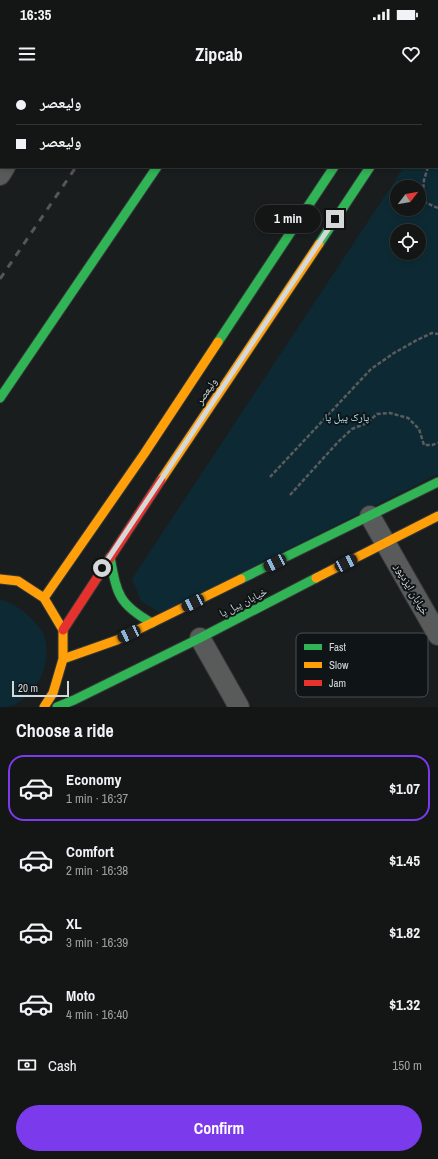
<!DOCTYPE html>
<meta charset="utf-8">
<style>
body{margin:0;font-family:"Archivo Narrow","Noto Naskh Arabic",sans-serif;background:#1d1f1f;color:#f1f3f6;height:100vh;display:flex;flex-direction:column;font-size:15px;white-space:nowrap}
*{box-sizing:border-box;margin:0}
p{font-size:13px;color:#9d9fa1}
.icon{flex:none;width:22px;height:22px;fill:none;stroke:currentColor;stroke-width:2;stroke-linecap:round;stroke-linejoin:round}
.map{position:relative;height:627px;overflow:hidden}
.panel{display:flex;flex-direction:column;background:#141616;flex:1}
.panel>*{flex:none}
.banner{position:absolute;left:0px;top:0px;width:438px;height:88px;box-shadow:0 2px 6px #0003,0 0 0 1px #333535;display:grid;align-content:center;height:88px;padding:0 16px;background:#141616}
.needle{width:26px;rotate:59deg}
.tools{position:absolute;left:390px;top:100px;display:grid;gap:8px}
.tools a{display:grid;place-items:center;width:36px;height:36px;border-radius:50%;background:#141616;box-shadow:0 2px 6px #0003,0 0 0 1px #333535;font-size:20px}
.scale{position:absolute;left:12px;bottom:10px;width:57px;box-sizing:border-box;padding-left:4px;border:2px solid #d4d8d9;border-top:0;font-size:11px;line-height:14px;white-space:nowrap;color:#d4d8d9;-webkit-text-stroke:3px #0f1517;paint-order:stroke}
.end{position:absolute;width:18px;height:18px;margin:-9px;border:5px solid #d4d8d9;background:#111;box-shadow:0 0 0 2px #111}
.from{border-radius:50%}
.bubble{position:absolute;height:28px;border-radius:14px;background:#141616;box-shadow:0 2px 6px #0003,0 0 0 1px #333535;font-size:13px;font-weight:700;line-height:28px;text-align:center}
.car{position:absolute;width:12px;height:24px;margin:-12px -6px;border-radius:5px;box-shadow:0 0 3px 1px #0007;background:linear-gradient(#222 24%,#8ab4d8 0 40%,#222 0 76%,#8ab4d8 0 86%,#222 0)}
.banner b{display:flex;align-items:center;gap:14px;height:38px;font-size:15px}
.banner b+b{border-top:1px solid #333535}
.banner i{width:10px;height:10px;background:#f1f3f6}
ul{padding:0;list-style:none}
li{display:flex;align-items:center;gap:12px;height:66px;margin:0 8px 6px;padding:0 8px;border:2px solid transparent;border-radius:16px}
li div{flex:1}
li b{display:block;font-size:15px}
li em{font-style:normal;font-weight:700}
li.current{border-color:#7c3aed}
li>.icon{width:36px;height:36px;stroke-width:1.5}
h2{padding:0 16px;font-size:18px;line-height:48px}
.pay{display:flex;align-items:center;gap:10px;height:44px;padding:0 16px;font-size:15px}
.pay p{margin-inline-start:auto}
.cta{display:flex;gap:8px;margin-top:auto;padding:8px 16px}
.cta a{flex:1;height:46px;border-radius:24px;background:#7c3aed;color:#fff;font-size:16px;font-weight:700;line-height:46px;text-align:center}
.status{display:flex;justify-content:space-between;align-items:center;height:28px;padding:0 20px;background:#141616;direction:ltr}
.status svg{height:11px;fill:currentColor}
header{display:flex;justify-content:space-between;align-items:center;height:52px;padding:0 16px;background:#141616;font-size:18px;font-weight:700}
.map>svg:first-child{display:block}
</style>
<div class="status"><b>16:35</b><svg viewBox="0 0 49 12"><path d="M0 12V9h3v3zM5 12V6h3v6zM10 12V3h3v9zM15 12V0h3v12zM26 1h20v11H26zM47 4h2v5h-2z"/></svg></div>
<header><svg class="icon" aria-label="menu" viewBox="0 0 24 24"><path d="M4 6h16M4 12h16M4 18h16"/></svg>Zipcab<svg class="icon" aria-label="heart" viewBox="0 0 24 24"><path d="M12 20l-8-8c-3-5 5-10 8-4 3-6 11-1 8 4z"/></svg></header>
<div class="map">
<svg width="438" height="627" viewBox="0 0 438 627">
<rect width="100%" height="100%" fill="#1a1d1e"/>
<path fill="#0d2a34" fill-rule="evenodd" d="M438 36V394L161 533 141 521 132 499 404 87H437V37ZM397 107H419V129H397ZM397 151H419V173H397Z
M0 520C8 521 18 527 24 532 32 539 40 546 44 556 53 582 37 615 12 626 9 627 4 627 0 627Z"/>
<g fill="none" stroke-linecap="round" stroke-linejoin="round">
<defs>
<path id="street" d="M65 1 66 0
M0 95 5 87
M370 436 438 555
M200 558 239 627"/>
<path id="fast" d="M319 164 370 87
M218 262 334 87
M0 318 157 87
M110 477C117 514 118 524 152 543
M241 499 438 402
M57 627 74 620 200 558 316 498"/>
<path id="slow" d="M391 1 392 0
M429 1 430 0
M161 400 319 164
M316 498 438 436
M0 499 18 501 44 518 63 550V579L53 613 44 627
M44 518 144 374 218 262
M63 579 117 560 241 499"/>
<path id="jam" d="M215 1 216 0
M63 550 161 400"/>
</defs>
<use href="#street" stroke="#353737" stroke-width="22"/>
<use href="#fast" stroke="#353737" stroke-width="11"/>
<use href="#slow" stroke="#353737" stroke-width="11"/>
<use href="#jam" stroke="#353737" stroke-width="11"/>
<path stroke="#5b5c5d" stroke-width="2.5" stroke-dasharray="4 2" stroke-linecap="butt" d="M437 65 438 64
M428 87 424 100 422 121 438 128
M270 397 371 289 394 273 417 260 432 253 438 254
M290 415 338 362 352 349 367 343 377 334 390 333 408 338 419 349 424 365H432L438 363"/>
<use href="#street" stroke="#595a5a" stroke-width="20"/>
<use href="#fast" stroke="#30b455" stroke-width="9"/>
<use href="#slow" stroke="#ff9f0a" stroke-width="9"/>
<use href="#jam" stroke="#e5322d" stroke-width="9"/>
<path stroke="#555757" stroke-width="3" stroke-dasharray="7 7" stroke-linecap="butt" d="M134 1 135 0
M0 199 76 87"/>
</g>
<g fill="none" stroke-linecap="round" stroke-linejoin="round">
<path stroke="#d4d8d9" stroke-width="5" d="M102 488 335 139"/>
</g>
<g text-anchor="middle" stroke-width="4" stroke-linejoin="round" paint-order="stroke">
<g font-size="11" fill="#d4d8d9" stroke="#0f1517">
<text transform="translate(206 311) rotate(-56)" y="4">ولیعصر</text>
<text transform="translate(412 509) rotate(60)" y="4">خیابان ایزدپور</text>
<text transform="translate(243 522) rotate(-27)" y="4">خیابان پیل پا</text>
</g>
<g font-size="11" fill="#abe5fb" stroke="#0f1517">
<text x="347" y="341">پارک پیل پا</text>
</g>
</g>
<rect x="296" y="553" width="132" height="64" rx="6" fill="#0f1517" stroke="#4a5051" stroke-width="1"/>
<rect x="304" y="564" width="18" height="6" fill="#30b455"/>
<rect x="304" y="582" width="18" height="6" fill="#ff9f0a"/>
<rect x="304" y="600" width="18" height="6" fill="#e5322d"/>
<g font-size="11" fill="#d4d8d9">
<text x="329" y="571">Fast</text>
<text x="329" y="589">Slow</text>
<text x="329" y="607">Jam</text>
</g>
</svg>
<div class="tools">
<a><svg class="needle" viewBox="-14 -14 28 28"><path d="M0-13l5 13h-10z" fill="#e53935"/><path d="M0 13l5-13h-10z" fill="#9d9fa1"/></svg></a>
<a><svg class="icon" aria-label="locate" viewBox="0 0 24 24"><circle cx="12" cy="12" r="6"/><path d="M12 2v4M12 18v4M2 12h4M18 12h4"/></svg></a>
</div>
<div class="scale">20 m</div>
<i class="end from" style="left:102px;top:488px"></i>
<i class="end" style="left:335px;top:139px"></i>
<div class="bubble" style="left:255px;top:125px;width:66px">1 min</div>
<i class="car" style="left:275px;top:483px;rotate:244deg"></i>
<i class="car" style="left:346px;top:483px;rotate:63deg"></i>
<i class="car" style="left:193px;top:523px;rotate:244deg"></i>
<i class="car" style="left:129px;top:554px;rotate:245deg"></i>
<div class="banner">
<b><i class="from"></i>ولیعصر</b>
<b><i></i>ولیعصر</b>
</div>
</div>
<section class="panel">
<h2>Choose a ride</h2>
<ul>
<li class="current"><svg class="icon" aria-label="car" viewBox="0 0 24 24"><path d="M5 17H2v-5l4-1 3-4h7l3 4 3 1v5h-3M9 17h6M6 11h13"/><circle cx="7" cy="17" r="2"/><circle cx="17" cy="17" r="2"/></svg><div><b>Economy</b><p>1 min · 16:37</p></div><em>$1.07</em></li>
<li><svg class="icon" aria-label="car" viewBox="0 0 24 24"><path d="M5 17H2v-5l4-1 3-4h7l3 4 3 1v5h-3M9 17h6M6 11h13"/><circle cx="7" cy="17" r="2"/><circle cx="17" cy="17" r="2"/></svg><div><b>Comfort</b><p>2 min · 16:38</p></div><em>$1.45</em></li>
<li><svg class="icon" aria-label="car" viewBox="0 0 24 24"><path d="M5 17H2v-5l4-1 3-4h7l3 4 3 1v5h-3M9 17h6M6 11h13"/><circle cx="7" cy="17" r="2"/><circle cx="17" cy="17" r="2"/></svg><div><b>XL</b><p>3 min · 16:39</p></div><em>$1.82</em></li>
<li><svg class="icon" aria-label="car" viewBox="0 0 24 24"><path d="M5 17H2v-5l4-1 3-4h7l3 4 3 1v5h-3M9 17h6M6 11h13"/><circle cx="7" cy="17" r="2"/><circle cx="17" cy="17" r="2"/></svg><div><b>Moto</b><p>4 min · 16:40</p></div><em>$1.32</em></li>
</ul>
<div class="pay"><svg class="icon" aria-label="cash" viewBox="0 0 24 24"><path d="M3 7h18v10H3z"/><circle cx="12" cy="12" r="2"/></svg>Cash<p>150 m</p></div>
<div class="cta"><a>Confirm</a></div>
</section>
